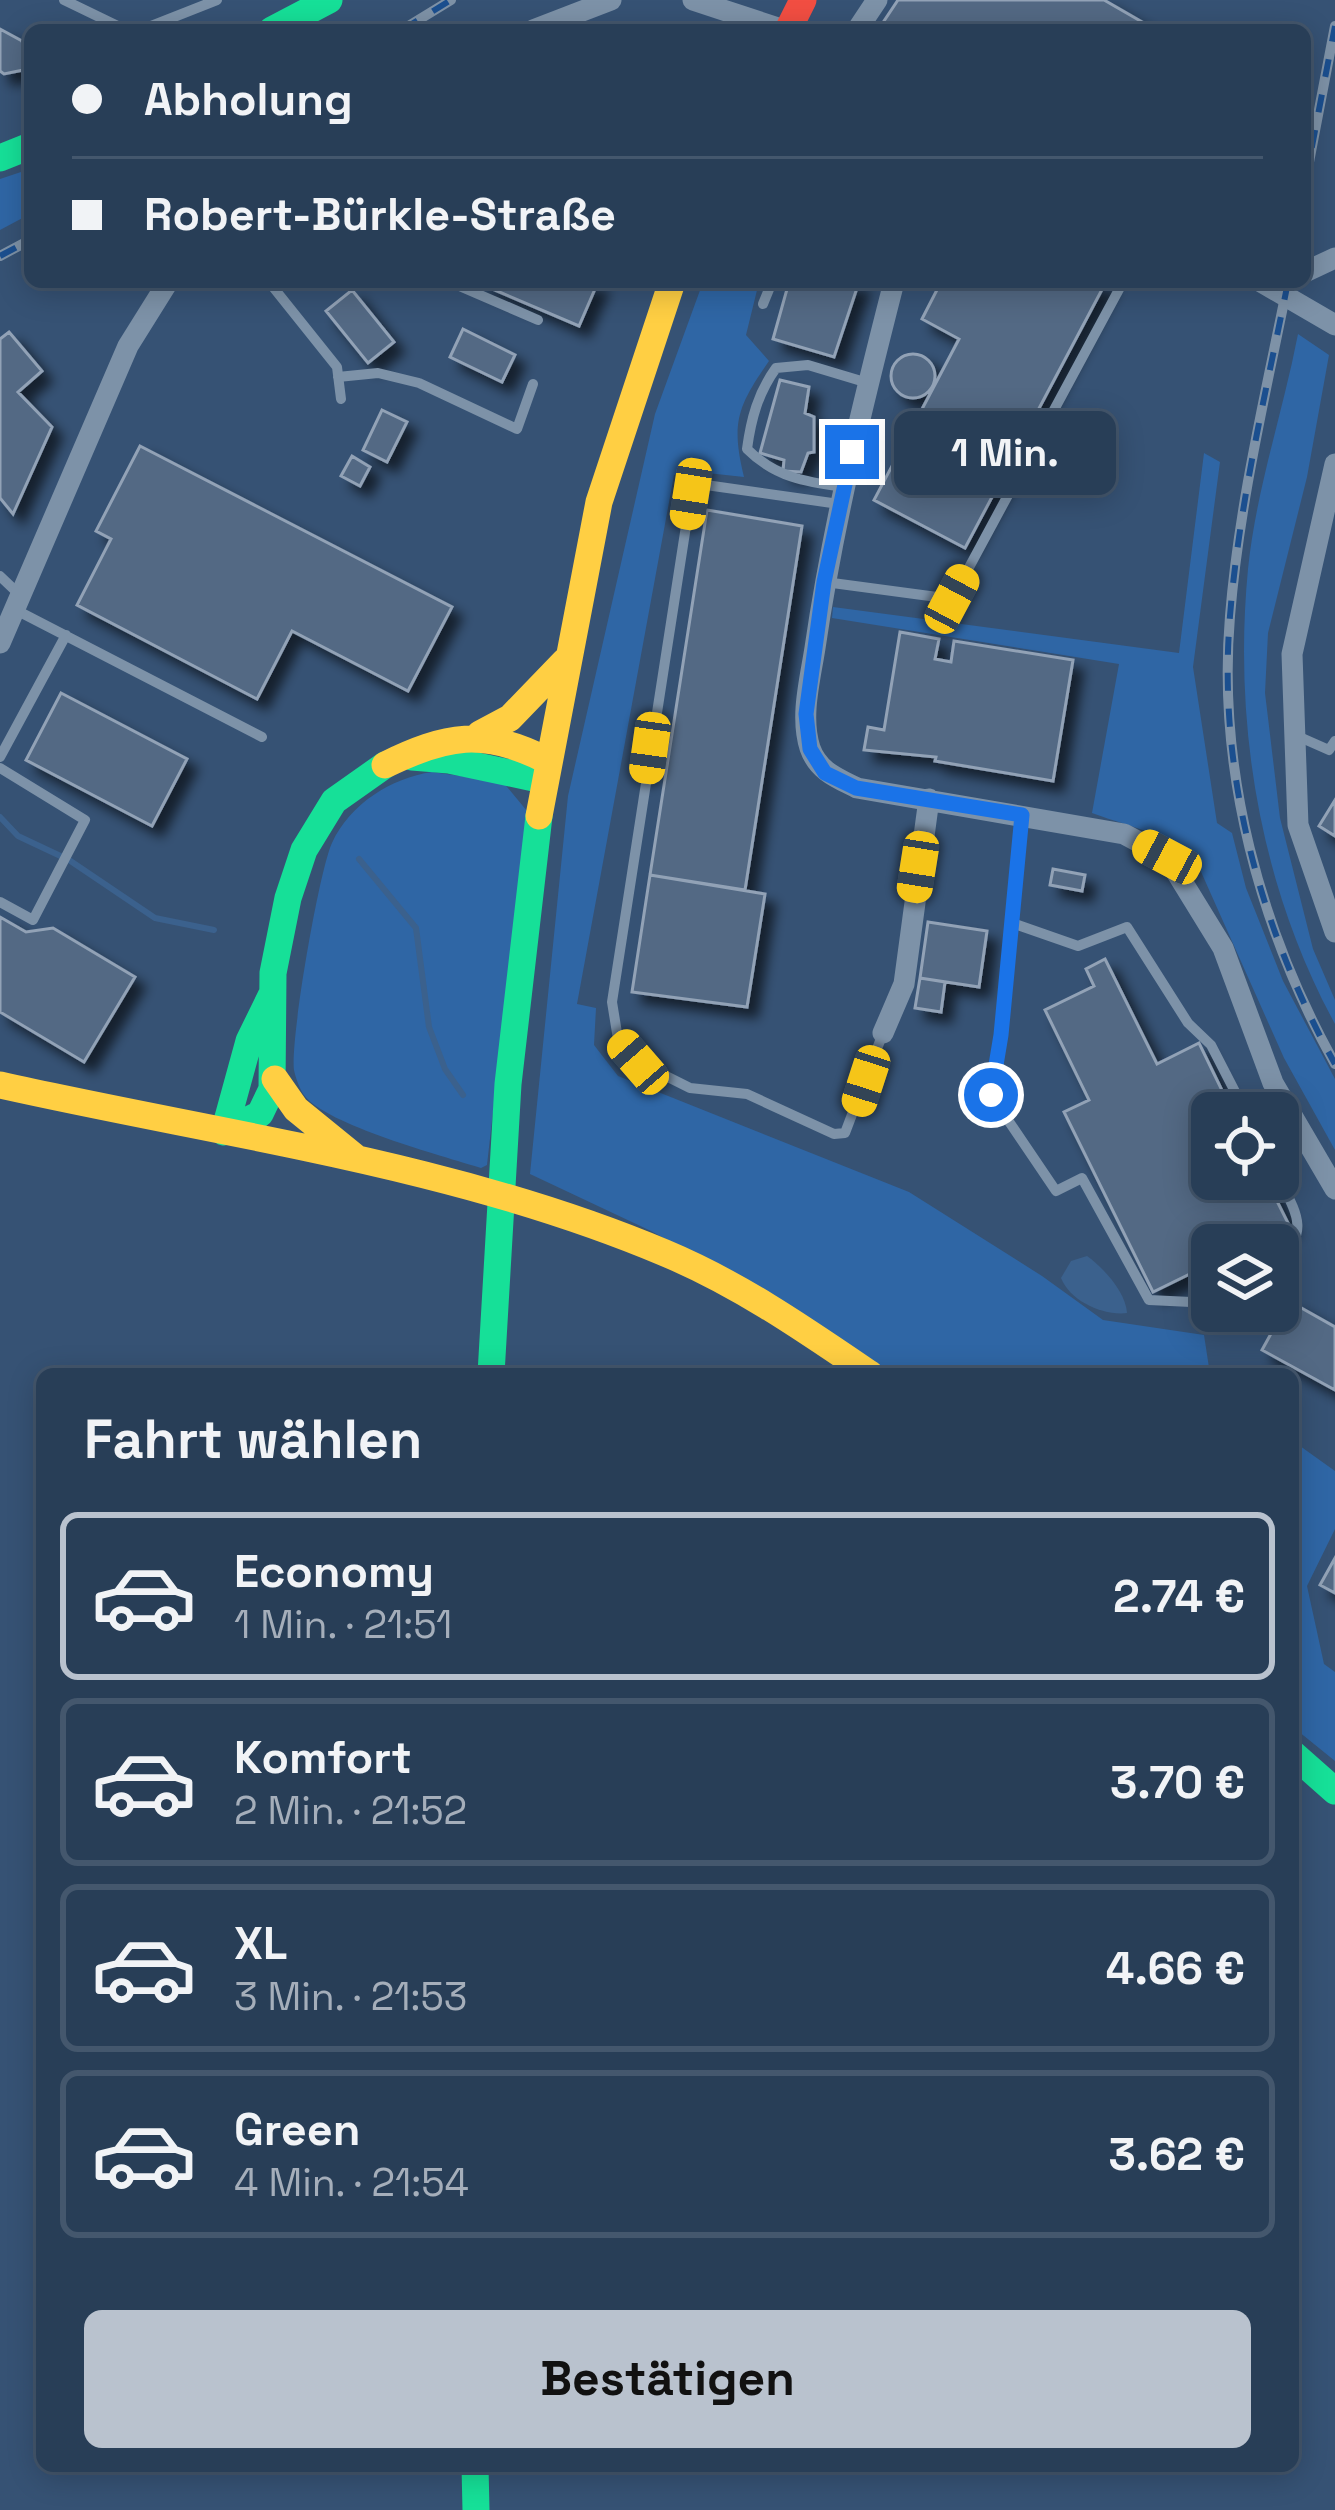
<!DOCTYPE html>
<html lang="de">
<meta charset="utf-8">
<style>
body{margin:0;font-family:"Space Grotesk",sans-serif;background:#30455d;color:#f1f3f6;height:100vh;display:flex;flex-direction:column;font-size:45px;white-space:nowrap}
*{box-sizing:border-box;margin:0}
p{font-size:39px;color:#a5aeba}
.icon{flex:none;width:66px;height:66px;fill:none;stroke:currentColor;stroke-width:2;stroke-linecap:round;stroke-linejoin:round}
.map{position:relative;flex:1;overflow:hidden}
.drawer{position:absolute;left:36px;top:1368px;width:1263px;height:1104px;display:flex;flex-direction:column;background:#283e57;border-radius:18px;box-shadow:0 6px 30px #0003,0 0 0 3px #44576d}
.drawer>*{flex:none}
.guide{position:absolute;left:24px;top:24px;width:1287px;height:264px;border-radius:18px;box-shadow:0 6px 30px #0003,0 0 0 3px #44576d;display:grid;align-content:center;height:264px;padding:0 48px;background:#283e57}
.buttons{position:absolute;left:1191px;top:1092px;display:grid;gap:24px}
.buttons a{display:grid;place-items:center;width:108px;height:108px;border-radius:18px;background:#283e57;box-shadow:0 6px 30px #0003,0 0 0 3px #44576d;font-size:60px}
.end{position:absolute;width:54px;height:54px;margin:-27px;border:15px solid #1a73e8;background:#fff;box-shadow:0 0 0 6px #fff}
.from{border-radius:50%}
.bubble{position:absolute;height:84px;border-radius:18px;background:#283e57;box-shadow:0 6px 30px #0003,0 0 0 3px #44576d;font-size:39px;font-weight:800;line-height:84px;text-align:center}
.car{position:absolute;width:36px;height:72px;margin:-36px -18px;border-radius:15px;box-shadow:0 0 9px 3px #0007;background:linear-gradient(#f5c518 24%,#345 0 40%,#f5c518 0 76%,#345 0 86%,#f5c518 0)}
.guide b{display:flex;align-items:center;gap:42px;height:114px;font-size:45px}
.guide b+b{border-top:3px solid #44576d}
.guide i{width:30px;height:30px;background:#f1f3f6}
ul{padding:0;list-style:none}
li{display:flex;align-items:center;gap:36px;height:168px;margin:0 24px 18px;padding:0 24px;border:6px solid #44576d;border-radius:18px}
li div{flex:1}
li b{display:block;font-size:45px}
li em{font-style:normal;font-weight:800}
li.current{border-color:#b9c2ce}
li>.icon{width:108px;height:108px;stroke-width:1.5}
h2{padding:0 48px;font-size:54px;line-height:144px}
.button{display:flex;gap:24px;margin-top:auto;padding:24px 48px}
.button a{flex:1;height:138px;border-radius:18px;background:#b9c2ce;color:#111;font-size:48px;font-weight:800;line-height:138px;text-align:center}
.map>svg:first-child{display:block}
</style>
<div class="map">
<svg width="1335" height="2510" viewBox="0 0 1335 2510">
<defs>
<filter id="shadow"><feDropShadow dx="10" dy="10" stdDeviation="6" flood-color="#0009"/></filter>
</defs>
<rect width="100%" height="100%" fill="#365274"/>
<path fill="#2f66a5" d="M30 169V214L0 230V179Z
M703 282H759L746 335 769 361C737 407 731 423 744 477L689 471 674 475 577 1004 596 1008 594 1045 618 1076 909 1192 1042 1276 1103 1320 1204 1335 1210 1374H887L809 1318 651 1231 530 1174 568 796 655 414Z
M1298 334 1329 355 1307 477 1268 633 1265 693 1280 818 1313 949 1335 1000V1024C1260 886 1233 725 1248 569 1256 490 1283 412 1298 334Z
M1204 453 1220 462 1193 667 1217 823 1232 833 1246 888 1283 981 1335 1079V1150L1284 1058 1198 865C1164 831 1135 829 1092 813L1119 664 832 618 833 607 1179 653Z
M432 772 503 782 527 811 487 1165 481 1168C443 1156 326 1125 304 1095 300 1090 295 1076 294 1070 290 1040 319 871 332 843 350 804 391 778 432 772Z
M1293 1441 1335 1471V1529L1307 1586 1324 1664 1335 1672V1761L1293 1727Z"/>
<path fill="#3b618d" d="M1087 1256C1104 1268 1126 1293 1127 1313 1103 1316 1070 1301 1061 1278L1071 1261Z"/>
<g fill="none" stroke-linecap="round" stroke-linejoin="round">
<path stroke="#3b618d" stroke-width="6" d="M0 817 18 836 69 860 155 918 214 930
M359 859 416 928 429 1027 445 1069 463 1095"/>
</g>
<path fill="#526984" stroke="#92a2b6" stroke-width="3" filter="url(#shadow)" d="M898 0H1104L1156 30H878Z
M0 29 22 41 28 69 4 74 0 71Z
M476 282H598L579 326Z
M789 282H859L834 357 773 339Z
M941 282H1106L965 548 874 500 959 339 922 319Z
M352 290 394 342 368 363 326 311Z
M463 329 515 355 502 382 450 357Z
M9 332 42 371 18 392 52 427 13 514 0 498V339Z
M891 376a22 22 0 1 1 44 0a22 22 0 1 1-44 0Z
M780 380 809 387 805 413 814 417V452L808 453 801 472 783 471 784 460 760 453Z
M382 410 407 422 387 462 363 450Z
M140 446 452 607 408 691 292 631 257 699 77 605 111 539 96 531Z
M352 456 370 467 360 486 341 476Z
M707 510 802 526 745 890 650 875Z
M900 632 939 639 935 659 951 662 954 641 1073 660 1053 781 935 761 936 757 864 750 868 727 884 730Z
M61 693 187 759 152 826 26 760Z
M1335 800V836L1319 826Z
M1053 869 1085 875 1082 891 1050 885Z
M650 875 765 894 747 1007 632 992Z
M0 917 26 932 53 928 135 977 84 1062 0 1012Z
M928 922 987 931 979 987 920 978Z
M1105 959 1157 1064 1199 1043 1233 1113H1212V1179H1266L1289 1225 1248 1245H1212V1263L1153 1292 1064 1112 1089 1100 1045 1010 1094 986 1086 969Z
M920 978 945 982 941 1012 915 1008Z
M1289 1301 1335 1327V1390L1262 1350Z
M1335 1558V1593L1320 1585Z"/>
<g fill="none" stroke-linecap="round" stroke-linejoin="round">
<path stroke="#7d92a8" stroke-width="10" d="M64 0 126 30
M141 30 217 0
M269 282 337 367 341 399
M450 282 538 320
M763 304 772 282
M338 377 378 373 419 383 517 429 533 384
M844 487C805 482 775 477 747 449 751 419 758 393 776 368L808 365 868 383
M839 504 699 484 691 494 612 1002 618 1039 638 1062 690 1088 747 1094 834 1134 845 1133 883 1033
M0 576 20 595
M825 582 952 599 1123 282
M14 609 262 737
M1295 735 1329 750 1335 741
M0 757 66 635
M0 768 85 820 33 920 0 902
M1022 817 1001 1035 991 1095 1056 1191 1082 1178 1149 1300 1212 1303
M1012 923 1078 946 1127 927 1188 1023 1211 1045 1246 1113
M1278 1177C1297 1214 1310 1230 1278 1264"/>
<path stroke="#7d92a8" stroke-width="21" d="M693 0 784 30
M533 30 611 0
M857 30 877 0
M1305 272 1335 258
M894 282C863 403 833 524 815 648 810 680 800 717 810 748 818 771 837 778 857 788L1124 834 1167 857 1223 948 1273 1083 1335 1189
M1261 282 1335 325
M1335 464 1292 654 1298 825 1335 932
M0 643 128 346 168 282
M883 1033 904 984 929 799"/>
<path stroke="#16e098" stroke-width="27" d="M272 30 329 0
M0 158 30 146
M412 757 449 760 543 780
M271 996 249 1041 224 1132 260 1114 272 1089 273 973 288 898 304 850 334 801 385 765
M491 1374 508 1084 539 816
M1293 1754 1335 1791
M475 2466 476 2510"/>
<path stroke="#ffcf43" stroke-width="27" d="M480 734 510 718 564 662
M385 765C446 735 484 728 546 760
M539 816 599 502 672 282
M275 1079 296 1109 355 1157
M0 1085C223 1135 454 1164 665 1253 739 1284 804 1329 870 1374"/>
<path stroke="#f24e42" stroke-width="27" d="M788 30 803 0"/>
<defs>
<path id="rail" d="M402 30 451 0
M1305 183 1335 26
M0 256 30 240
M1288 282C1266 392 1239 504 1230 616 1217 771 1260 929 1335 1064"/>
</defs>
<use href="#rail" stroke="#7e92a7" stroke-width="10"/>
<use href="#rail" stroke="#1b4f8f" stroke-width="6" stroke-dasharray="18" stroke-linecap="butt"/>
</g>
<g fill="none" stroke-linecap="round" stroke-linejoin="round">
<path stroke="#1a73e8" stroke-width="15" d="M852 452 824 582 806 714 810 749 825 773 856 788 1022 815 1001 1035 991 1095"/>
</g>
</svg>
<div class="buttons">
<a><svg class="icon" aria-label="locate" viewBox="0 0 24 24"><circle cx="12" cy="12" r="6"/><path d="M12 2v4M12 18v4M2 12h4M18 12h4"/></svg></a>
<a><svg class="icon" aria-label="layers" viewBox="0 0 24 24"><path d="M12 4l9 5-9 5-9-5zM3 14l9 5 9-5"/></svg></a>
</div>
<i class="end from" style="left:991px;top:1095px"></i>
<i class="end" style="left:852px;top:452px"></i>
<div class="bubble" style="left:894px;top:411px;width:222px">1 Min.</div>
<i class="car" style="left:691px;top:494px;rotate:189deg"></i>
<i class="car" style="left:952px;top:599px;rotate:28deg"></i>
<i class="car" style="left:650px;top:748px;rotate:188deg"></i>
<i class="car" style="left:1167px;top:857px;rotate:298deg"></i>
<i class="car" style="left:918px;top:867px;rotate:189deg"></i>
<i class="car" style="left:638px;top:1062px;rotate:319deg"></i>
<i class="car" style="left:866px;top:1081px;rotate:198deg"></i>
<div class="guide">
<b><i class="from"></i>Abholung</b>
<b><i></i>Robert-Bürkle-Straße</b>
</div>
<section class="drawer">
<h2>Fahrt wählen</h2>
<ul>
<li class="current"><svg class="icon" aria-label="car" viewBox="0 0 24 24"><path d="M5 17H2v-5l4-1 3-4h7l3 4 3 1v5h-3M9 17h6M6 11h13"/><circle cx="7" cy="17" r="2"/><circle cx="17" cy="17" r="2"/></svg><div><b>Economy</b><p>1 Min. · 21:51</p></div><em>2.74 €</em></li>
<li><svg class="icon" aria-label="car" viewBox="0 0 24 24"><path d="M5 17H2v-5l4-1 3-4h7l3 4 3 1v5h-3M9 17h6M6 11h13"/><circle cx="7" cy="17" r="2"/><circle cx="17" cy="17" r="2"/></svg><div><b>Komfort</b><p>2 Min. · 21:52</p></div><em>3.70 €</em></li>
<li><svg class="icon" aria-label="car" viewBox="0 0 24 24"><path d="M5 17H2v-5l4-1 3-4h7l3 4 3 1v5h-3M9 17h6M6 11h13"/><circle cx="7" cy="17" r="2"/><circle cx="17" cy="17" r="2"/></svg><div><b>XL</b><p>3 Min. · 21:53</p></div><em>4.66 €</em></li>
<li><svg class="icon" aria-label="car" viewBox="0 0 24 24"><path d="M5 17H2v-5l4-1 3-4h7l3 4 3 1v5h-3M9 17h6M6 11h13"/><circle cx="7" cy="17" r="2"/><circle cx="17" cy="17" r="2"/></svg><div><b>Green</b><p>4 Min. · 21:54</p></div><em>3.62 €</em></li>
</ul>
<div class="button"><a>Bestätigen</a></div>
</section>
</div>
